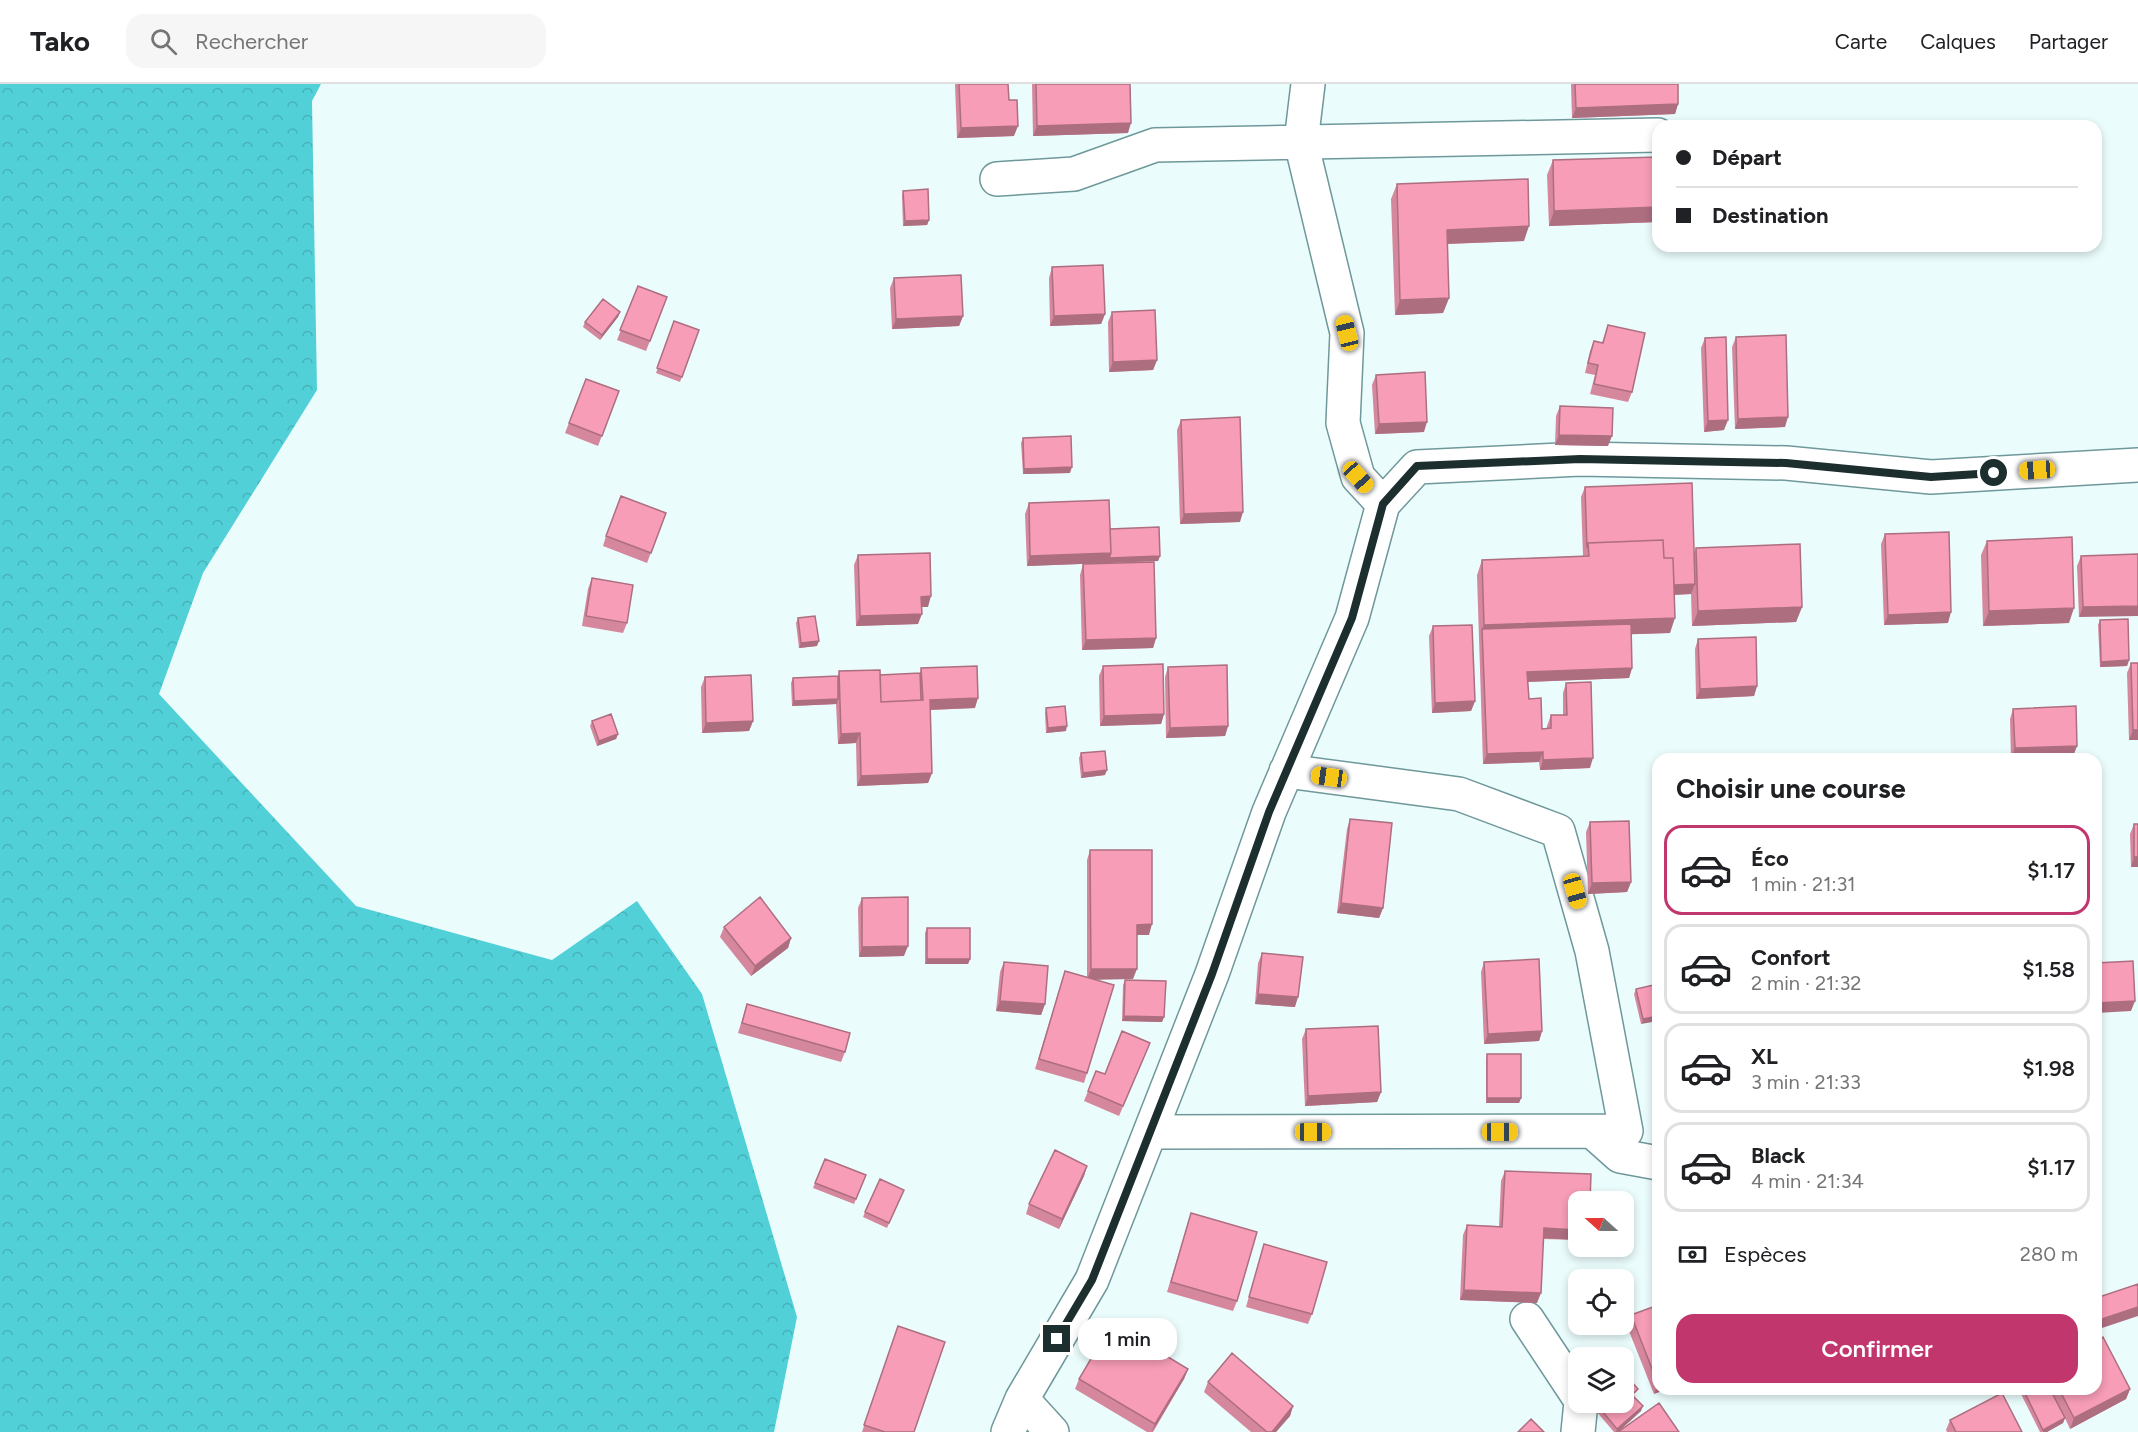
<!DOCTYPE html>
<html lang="fr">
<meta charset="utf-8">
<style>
body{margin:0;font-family:Figtree,sans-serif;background:#f6f6f6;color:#202124;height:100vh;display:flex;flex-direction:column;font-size:22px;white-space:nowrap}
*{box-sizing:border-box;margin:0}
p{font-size:20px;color:#757577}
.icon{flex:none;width:33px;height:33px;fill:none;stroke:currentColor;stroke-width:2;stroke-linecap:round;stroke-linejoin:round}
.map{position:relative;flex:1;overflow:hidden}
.sheet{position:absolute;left:1652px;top:669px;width:450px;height:642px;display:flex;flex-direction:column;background:#fff;border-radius:18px;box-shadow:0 3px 9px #0003}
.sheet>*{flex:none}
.guide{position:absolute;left:1652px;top:36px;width:450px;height:132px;border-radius:18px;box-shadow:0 3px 9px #0003;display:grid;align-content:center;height:132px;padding:0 24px;background:#fff}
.needle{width:39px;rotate:291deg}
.buttons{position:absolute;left:1568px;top:1107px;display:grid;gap:12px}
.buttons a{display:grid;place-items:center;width:66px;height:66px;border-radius:12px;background:#fff;box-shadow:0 3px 9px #0003;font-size:30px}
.end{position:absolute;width:27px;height:27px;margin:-14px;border:8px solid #1d2e2f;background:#fff;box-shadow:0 0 0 3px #fff}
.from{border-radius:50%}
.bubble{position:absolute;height:42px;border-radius:18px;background:#fff;box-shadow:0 3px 9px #0003;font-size:20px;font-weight:600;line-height:42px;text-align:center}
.car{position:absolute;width:18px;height:36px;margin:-18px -9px;border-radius:8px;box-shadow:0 0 4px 2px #0007;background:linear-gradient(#f5c518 24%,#345 0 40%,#f5c518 0 76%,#345 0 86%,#f5c518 0)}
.guide b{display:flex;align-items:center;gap:21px;height:57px;font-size:22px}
.guide b+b{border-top:2px solid #e0e0e0}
.guide i{width:15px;height:15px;background:#202124}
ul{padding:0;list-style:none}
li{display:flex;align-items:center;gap:18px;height:90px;margin:0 12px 9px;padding:0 12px;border:3px solid #e0e0e0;border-radius:18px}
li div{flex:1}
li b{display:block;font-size:22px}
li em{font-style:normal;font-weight:600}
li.selected{border-color:#c1366d}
li>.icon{width:54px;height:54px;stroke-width:1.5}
h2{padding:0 24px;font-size:27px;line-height:72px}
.pay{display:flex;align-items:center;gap:15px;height:66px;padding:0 24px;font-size:22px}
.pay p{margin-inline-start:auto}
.button{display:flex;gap:12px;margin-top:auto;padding:12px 24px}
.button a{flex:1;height:69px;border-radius:18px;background:#c1366d;color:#fff;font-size:24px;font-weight:600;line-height:69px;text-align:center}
header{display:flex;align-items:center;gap:36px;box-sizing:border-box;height:84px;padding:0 30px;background:#fff;border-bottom:2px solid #e0e0e0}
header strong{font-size:28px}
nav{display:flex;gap:33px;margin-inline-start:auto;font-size:21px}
.search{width:420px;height:54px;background:#f6f6f6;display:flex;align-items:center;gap:15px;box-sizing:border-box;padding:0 21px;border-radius:18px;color:#757577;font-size:22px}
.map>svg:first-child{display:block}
</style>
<header>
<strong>Tako</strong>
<div class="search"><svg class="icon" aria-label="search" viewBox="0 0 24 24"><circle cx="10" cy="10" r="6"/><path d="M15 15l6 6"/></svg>Rechercher</div>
<nav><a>Carte</a><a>Calques</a><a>Partager</a></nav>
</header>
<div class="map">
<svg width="2138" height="1348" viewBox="0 0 2138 1348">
<defs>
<pattern id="forest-crowns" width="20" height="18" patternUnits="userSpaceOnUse" patternTransform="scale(1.5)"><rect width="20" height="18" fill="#51d0d8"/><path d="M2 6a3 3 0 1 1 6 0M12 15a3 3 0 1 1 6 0" fill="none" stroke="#46b3ba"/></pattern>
</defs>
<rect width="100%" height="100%" fill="#ebfcfd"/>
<path fill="url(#forest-crowns)" d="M0 0H321L312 17 317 306 203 489 159 610 356 822 552 876 637 817 702 910 797 1233 774 1348H0Z"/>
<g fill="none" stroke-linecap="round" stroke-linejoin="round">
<defs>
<path id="minor" d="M1308 0 1301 58 1347 249 1343 339 1358 393 1383 420
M997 95 1074 90 1155 61 1658 51
M1150 1048 1626 1047 1592 867 1558 747 1459 710 1286 687
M1593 1048 1620 1072 1658 1079
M1527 1235 1578 1312
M1022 1315 1052 1348
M1008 1348 1022 1315 1092 1196 1212 890 1269 728 1352 534 1383 420 1417 383 1580 375 1786 379 1931 393 2138 381
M1578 1348 1581 1318"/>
</defs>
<use href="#minor" stroke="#6f989b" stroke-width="36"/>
<use href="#minor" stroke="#fff" stroke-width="33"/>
</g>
<path fill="#d4879d" d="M955 0H1008L1009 16 1014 52 957 54Z
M1032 0H1130L1128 49 1033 52Z
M1571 0H1678V20L1675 30 1572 34Z
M1658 73V138L1549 142 1547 91 1553 76Z
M1397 100 1524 157 1447 160 1449 214 1443 229 1395 231 1391 115Z
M903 107 929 136 927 141 903 142 902 112Z
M1052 183 1105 230 1101 240 1050 242 1049 194Z
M894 194 963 232 959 242 892 245 890 204Z
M638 202 667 213 646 267 617 256Z
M620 228 618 233 600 256 583 243 585 238Z
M1112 228 1157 276 1153 286 1109 288 1108 238Z
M674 237 699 246 680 298 656 289Z
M1608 241 1632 308 1628 318 1590 310 1595 291 1585 289 1590 267 1594 257 1602 259Z
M1736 253 1785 343 1735 345 1732 263Z
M1705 254 1724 346 1704 348 1701 264Z
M1376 291 1424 348 1375 350 1372 301Z
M586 295 619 307 598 362 565 349Z
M1560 322 1608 362 1555 361 1556 332Z
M1181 336 1240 438 1180 440 1177 346Z
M1023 354 1070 389 1023 390 1021 359Z
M1585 403 1694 469 1696 464 1802 523 1796 538 1692 542 1691 510 1674 511 1670 549 1632 550V584L1629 594 1528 598 1529 615 1542 645H1547V642L1551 631H1563V609L1566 599 1590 684 1540 686 1539 678 1483 680 1477 491 1482 476 1583 472 1581 413Z
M1029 419 1110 445 1160 472 1158 477 1027 482 1025 430Z
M666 429 647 479 603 462 606 452Z
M1885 450 1948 539 1884 541 1881 460Z
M1987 457 2069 539 1983 542 1981 471Z
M2138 470 2079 533 2077 482 2081 472Z
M858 471 928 523H922L918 540 856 542 854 481Z
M1083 480 1156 554 1153 564 1082 566 1080 491Z
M592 494 627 539 623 549 582 542 588 505Z
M798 534 817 562 799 564 796 539Z
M2100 536 2129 576 2127 582 2100 583 2098 541Z
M1433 542 1475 617 1471 627 1432 629 1429 552Z
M1698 555 1757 602 1754 612 1696 615 1695 565Z
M2131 579 2138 656H2129L2127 589Z
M1103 582 1164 630 1161 640 1100 642 1099 592Z
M1168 583 1228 642 1225 652 1166 654 1165 593Z
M921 584 975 624 930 626 932 689 928 699 857 702 856 659 838 660 836 620 792 622 791 599 793 594 838 592 839 587 880 591 920 589Z
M705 593 753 637 749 647 702 649 701 603Z
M1046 624 1066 647 1046 649 1045 629Z
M2013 625 2077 662 2073 672 2011 675 2010 635Z
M592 637 618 650 616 655 597 662 590 642Z
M1081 669 1105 691 1081 694 1079 674Z
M1350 735 1383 824 1379 834 1337 829 1347 745Z
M1590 738 1631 798 1627 808 1588 810 1586 748Z
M2134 740 2138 783H2131L2130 750Z
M1090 766 1149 851H1137L1133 895H1096L1087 989 1084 999 1035 985 1065 887 1087 893V776Z
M862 814 904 872 859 873 858 824Z
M724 843 791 854 788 864 751 892 720 853Z
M927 844 970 875 968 880H925V849Z
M1262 869 1295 923 1255 920 1258 879Z
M1004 878 1045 920 1041 931 996 927 1000 888Z
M1484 878 1542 947 1539 957 1484 960 1481 888Z
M1125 896 1164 933 1162 938 1122 937 1123 901Z
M1658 900 1641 940 1634 910 1636 905Z
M747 920 845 968 841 978 738 949Z
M1306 945 1381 1008 1377 1018 1305 1022 1302 955Z
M1656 950H1658V1012H1654L1653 960Z
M1146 969 1119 1032 1084 1017 1088 1007 1105 990Z
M1487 970 1521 1014 1519 1019H1486V975Z
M825 1075 866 1091 854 1120 813 1104Z
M1087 1082 1084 1092 1059 1145 1026 1130 1029 1120Z
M1505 1087 1578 1118V1156L1543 1155 1537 1219 1460 1216 1463 1151 1467 1141 1499 1142 1501 1097Z
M902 1111 887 1144 863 1133 865 1128Z
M1191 1129 1237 1217 1233 1227 1167 1208Z
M1264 1160 1312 1230 1308 1240 1246 1223Z
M1658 1221V1305L1654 1310 1627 1242 1631 1231Z
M898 1242 914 1348H862Z
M1188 1285 1184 1295 1153 1348H1147L1075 1305 1079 1295Z
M1208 1298 1293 1322 1290 1332 1276 1348H1251L1204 1308Z
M2021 1305H2130L2126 1315 2070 1345 2065 1334 2063 1339 2047 1348H2040L2020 1308Z
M1636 1311 1634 1312 1641 1327 1618 1348H1614L1596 1327 1598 1322Z
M1950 1336 2022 1348H1947L1946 1346Z"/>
<path fill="#ad6e80" d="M1678 20 1675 30 1572 34 1576 24Z
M1131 39 1128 49 1033 52 1037 42Z
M1018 42 1014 52 957 54 961 44Z
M1658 123V138L1549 142 1554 127Z
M929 136 927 141 903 142 905 137Z
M1529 142 1524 157 1441 160 1447 146Z
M1449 214 1443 229 1395 231 1400 216Z
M620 228 618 233 600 256 602 251Z
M1105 230 1101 240 1050 242 1054 232Z
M963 232 959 242 892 245 896 235Z
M1157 276 1153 286 1109 288 1113 278Z
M1788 333 1785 343 1735 345 1738 335Z
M1728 336 1724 346 1704 348 1708 337Z
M1427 338 1424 348 1375 350 1379 340Z
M1559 351 1612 352 1608 362 1555 361Z
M1072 383 1070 389 1023 390 1024 385Z
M1243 428 1240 438 1180 440 1184 430Z
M1111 469 1107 479 1027 482 1030 472Z
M1160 472 1158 477 1107 479 1109 474Z
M1695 500 1691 510 1668 511 1672 501Z
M931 512 928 523H918L921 513Z
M2138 522V532L2079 533 2083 523Z
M1802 523 1796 538 1692 542 1698 527Z
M2074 524 2069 539 1983 542 1989 527Z
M1951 528 1948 539 1884 541 1888 531Z
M922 530 918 540 856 542 860 532Z
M1675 534 1670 549 1483 555 1482 545 1484 541Z
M1156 554 1153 564 1082 566 1086 556Z
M819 557 817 562 799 564 801 559Z
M2129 576 2127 582 2100 583 2101 578Z
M1632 584 1629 594 1524 598 1527 588Z
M1757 602 1754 612 1696 615 1700 605Z
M978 614 975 624 926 626 930 616Z
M838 615 837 620 792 622 794 617Z
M1475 617 1471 627 1432 629 1435 619Z
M1164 630 1161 640 1100 642 1104 632Z
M753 637 749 647 702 649 706 639Z
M1067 642 1066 647 1046 649 1048 644Z
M1228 642 1225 652 1166 654 1170 644Z
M2133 646H2138V656H2129Z
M860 649 856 659 838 660 841 650Z
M618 650 616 655 597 662 599 657Z
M2077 662 2073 672 2011 675 2015 664Z
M1543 668 1539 678 1483 680 1487 670Z
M1593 674 1590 684 1540 686 1543 676Z
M1107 686 1105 691 1081 694 1083 689Z
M932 689 928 699 857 702 861 692Z
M2134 773H2138V783H2131Z
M1631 798 1627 808 1588 810 1592 799Z
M1341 819 1383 824 1379 834 1337 829Z
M1152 840 1149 851H1133L1137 841Z
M791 854 788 864 751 892 755 882Z
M908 862 904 872 859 873 862 863Z
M927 875H970L968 880H925Z
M1091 885H1137L1133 895 1087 896Z
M1258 910 1298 913 1295 923 1255 920Z
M1000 917 1045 920 1041 931 996 927Z
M2135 917 2131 927 2096 929V919Z
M1124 932 1164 933 1162 938 1122 937Z
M1658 932V937L1641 940 1643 935Z
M1542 947 1539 957 1484 960 1488 950Z
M1658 1002V1012H1654Z
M1381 1008 1377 1018 1305 1022 1308 1012Z
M1487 1014H1521L1519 1019H1486Z
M1087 1082 1084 1092 1059 1145 1062 1135Z
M1544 1144 1578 1146V1156L1540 1154Z
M1464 1206 1541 1209 1537 1219 1460 1216Z
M2138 1223V1232L2096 1246V1237Z
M1188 1285 1184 1295 1152 1348 1155 1340Z
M1658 1301V1305H1668L1654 1310Z
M2130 1305 2126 1315 2070 1345 2074 1334Z
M1293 1322 1290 1332 1276 1348H1272Z
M1643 1322 1641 1327 1618 1348H1616L1617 1345Z
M2065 1334 2063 1339 2047 1348H2043V1346Z"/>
<path fill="#f79db7" stroke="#ad6e80" stroke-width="1.5" d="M959 0H1008L1009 16H1017L1018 42 961 44Z
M1036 0H1130L1131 39 1037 42Z
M1575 0H1678V20L1576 24Z
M1658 73V123L1554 127 1553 76Z
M1528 95 1529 142 1447 146 1449 214 1400 216 1397 100Z
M928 105 929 136 905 137 903 107Z
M1103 181 1105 230 1054 232 1052 183Z
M961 191 963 232 896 235 894 194Z
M638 202 667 213 650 257 620 246Z
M603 215 620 228 602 251 585 238Z
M1155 226 1157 276 1113 278 1112 228Z
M674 237 699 246 682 293 657 284Z
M1608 241 1645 249 1632 308 1594 300 1598 281 1588 279 1594 257 1603 259Z
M1786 251 1788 333 1738 335 1736 253Z
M1726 253 1728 336 1708 337 1705 254Z
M1425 288 1427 338 1379 340 1376 291Z
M586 295 619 307 602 352 569 339Z
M1560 322 1613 324 1612 352 1559 351Z
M1240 333 1243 428 1184 430 1181 336Z
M1071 352 1072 383 1024 385 1023 354Z
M1692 399 1695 500 1674 501 1673 474H1664L1663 456 1588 459 1587 464 1585 403Z
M621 412 666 429 651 469 606 452Z
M1109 416 1111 469 1030 472 1029 419Z
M1159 443 1160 472 1109 474 1111 469 1110 445Z
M1949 448 1951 528 1888 531 1885 450Z
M2072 453 2074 524 1989 527 1987 457Z
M1663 456 1664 474H1673L1675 534 1484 541 1482 476 1589 472 1588 459Z
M1800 460 1802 523 1698 527 1696 464Z
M930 469 931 512 921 513 922 530 860 532 858 471Z
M2138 470V522L2083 523 2081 472Z
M1154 478 1156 554 1086 556 1083 480Z
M592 494 633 501 627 539 586 532Z
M815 532 819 557 801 559 798 534Z
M2128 535 2129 576 2101 578 2100 536Z
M1631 540 1632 584 1527 588 1529 615 1541 614 1542 645 1551 644V631H1567L1566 599 1591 598 1593 674 1543 676V668L1487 670 1482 545Z
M1472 541 1475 617 1435 619 1433 542Z
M1756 553 1757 602 1700 605 1698 555Z
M2131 579H2138V646H2133Z
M1163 580 1164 630 1104 632 1103 582Z
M1227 581 1228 642 1170 644 1168 583Z
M977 582 978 614 930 616 932 689 861 692 860 649 841 650 839 587 880 586 881 618 923 616 921 584Z
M920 589 921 616 881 618 880 591Z
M751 591 753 637 706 639 705 593Z
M838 592V615L794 617 793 594Z
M1065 622 1067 642 1048 644 1046 624Z
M2076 622 2077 662 2015 664 2013 625Z
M611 630 618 650 599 657 592 637Z
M1105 667 1107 686 1083 689 1081 669Z
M1350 735 1392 739 1383 824 1341 819Z
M1629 737 1631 798 1592 799 1590 738Z
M2134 740H2138V773H2134Z
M1090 766H1152V840L1137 841V885H1091Z
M760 813 791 854 755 882 724 843Z
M908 813V862L862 863V814Z
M927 844H970V875H927Z
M1262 869 1303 873 1298 913 1258 910Z
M1539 875 1542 947 1488 950 1484 878Z
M2133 877 2135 917 2096 919V879Z
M1004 878 1048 882 1045 920 1000 917Z
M1065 887 1114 901 1087 989 1039 975Z
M1125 896 1166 897 1164 933 1124 932Z
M1658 900V932L1643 935 1636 905Z
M747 920 850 949 845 968 742 939Z
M1378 942 1381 1008 1308 1012 1306 945Z
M1122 947 1150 959 1123 1022 1088 1007 1096 987 1105 990Z
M1656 950H1658V1000Z
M1487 970H1521V1014H1487Z
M1055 1066 1087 1082 1062 1135 1029 1120Z
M825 1075 866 1091 856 1115 815 1099Z
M1505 1087 1591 1090 1590 1118H1578V1146L1544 1144 1541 1209 1464 1206 1467 1141 1502 1143Z
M880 1095 904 1106 889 1139 865 1128Z
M1191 1129 1257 1148 1237 1217 1171 1198Z
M1264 1160 1327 1178 1312 1230 1249 1213Z
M2138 1200V1223L2096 1237V1214Z
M1658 1221V1300L1631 1231Z
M1112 1239 1188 1285 1155 1340 1079 1295Z
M898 1242 945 1258 914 1348H885L864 1341Z
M2103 1253 2130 1305 2074 1334 2059 1305H2096V1257Z
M1232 1269 1293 1322 1272 1348H1267L1208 1298Z
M1623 1288 1638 1305 1632 1311 1643 1322 1617 1345 1598 1322 1602 1318H1623Z
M2023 1305H2050L2065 1334 2043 1346Z
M2002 1309 2022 1348H1956L1950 1336Z
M1659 1319 1679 1348H1618Z
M1531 1335 1544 1348H1518Z"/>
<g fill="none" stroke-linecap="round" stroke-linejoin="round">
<path stroke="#1d2e2f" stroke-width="8" d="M1057 1255 1092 1196 1212 890 1269 728 1352 534 1383 420 1417 382 1580 375 1786 379 1931 393 1994 389"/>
</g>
</svg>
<div class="buttons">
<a><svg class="needle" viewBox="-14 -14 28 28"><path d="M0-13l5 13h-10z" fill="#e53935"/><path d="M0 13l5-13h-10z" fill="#757577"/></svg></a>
<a><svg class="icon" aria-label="locate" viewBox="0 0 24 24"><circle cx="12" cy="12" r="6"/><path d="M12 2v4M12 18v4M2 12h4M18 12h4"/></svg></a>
<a><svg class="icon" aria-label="layers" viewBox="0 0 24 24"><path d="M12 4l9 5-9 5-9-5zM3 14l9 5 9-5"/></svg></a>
</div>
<i class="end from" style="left:1994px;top:389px"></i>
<i class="end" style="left:1057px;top:1255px"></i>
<div class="bubble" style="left:1078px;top:1234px;width:99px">1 min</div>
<i class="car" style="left:1347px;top:249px;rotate:346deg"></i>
<i class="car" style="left:2037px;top:386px;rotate:266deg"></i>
<i class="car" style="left:1358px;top:393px;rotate:138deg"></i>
<i class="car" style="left:1329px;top:693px;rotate:278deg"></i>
<i class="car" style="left:1575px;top:807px;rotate:164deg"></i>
<i class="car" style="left:1313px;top:1048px;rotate:90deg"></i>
<i class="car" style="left:1500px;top:1048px;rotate:90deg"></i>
<div class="guide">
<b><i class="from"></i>Départ</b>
<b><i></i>Destination</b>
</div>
<section class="sheet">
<h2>Choisir une course</h2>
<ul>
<li class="selected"><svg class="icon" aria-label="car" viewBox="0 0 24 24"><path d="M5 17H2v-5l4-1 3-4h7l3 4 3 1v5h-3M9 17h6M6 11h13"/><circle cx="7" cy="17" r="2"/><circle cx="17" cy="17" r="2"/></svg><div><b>Éco</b><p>1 min · 21:31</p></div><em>$1.17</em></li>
<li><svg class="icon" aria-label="car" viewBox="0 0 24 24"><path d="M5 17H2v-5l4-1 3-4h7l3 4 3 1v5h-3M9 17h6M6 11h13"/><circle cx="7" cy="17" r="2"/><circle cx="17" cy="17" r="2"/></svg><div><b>Confort</b><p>2 min · 21:32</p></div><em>$1.58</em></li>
<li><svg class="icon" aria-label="car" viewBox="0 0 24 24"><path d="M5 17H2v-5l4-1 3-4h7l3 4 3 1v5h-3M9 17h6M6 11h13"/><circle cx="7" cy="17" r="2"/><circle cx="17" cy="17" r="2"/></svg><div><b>XL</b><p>3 min · 21:33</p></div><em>$1.98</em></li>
<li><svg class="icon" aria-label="car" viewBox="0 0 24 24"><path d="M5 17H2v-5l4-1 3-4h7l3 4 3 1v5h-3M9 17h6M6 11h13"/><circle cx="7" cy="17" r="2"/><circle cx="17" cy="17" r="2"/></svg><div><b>Black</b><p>4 min · 21:34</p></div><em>$1.17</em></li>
</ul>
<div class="pay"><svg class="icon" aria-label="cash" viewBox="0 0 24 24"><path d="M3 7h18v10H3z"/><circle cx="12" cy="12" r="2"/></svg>Espèces<p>280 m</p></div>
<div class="button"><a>Confirmer</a></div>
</section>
</div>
